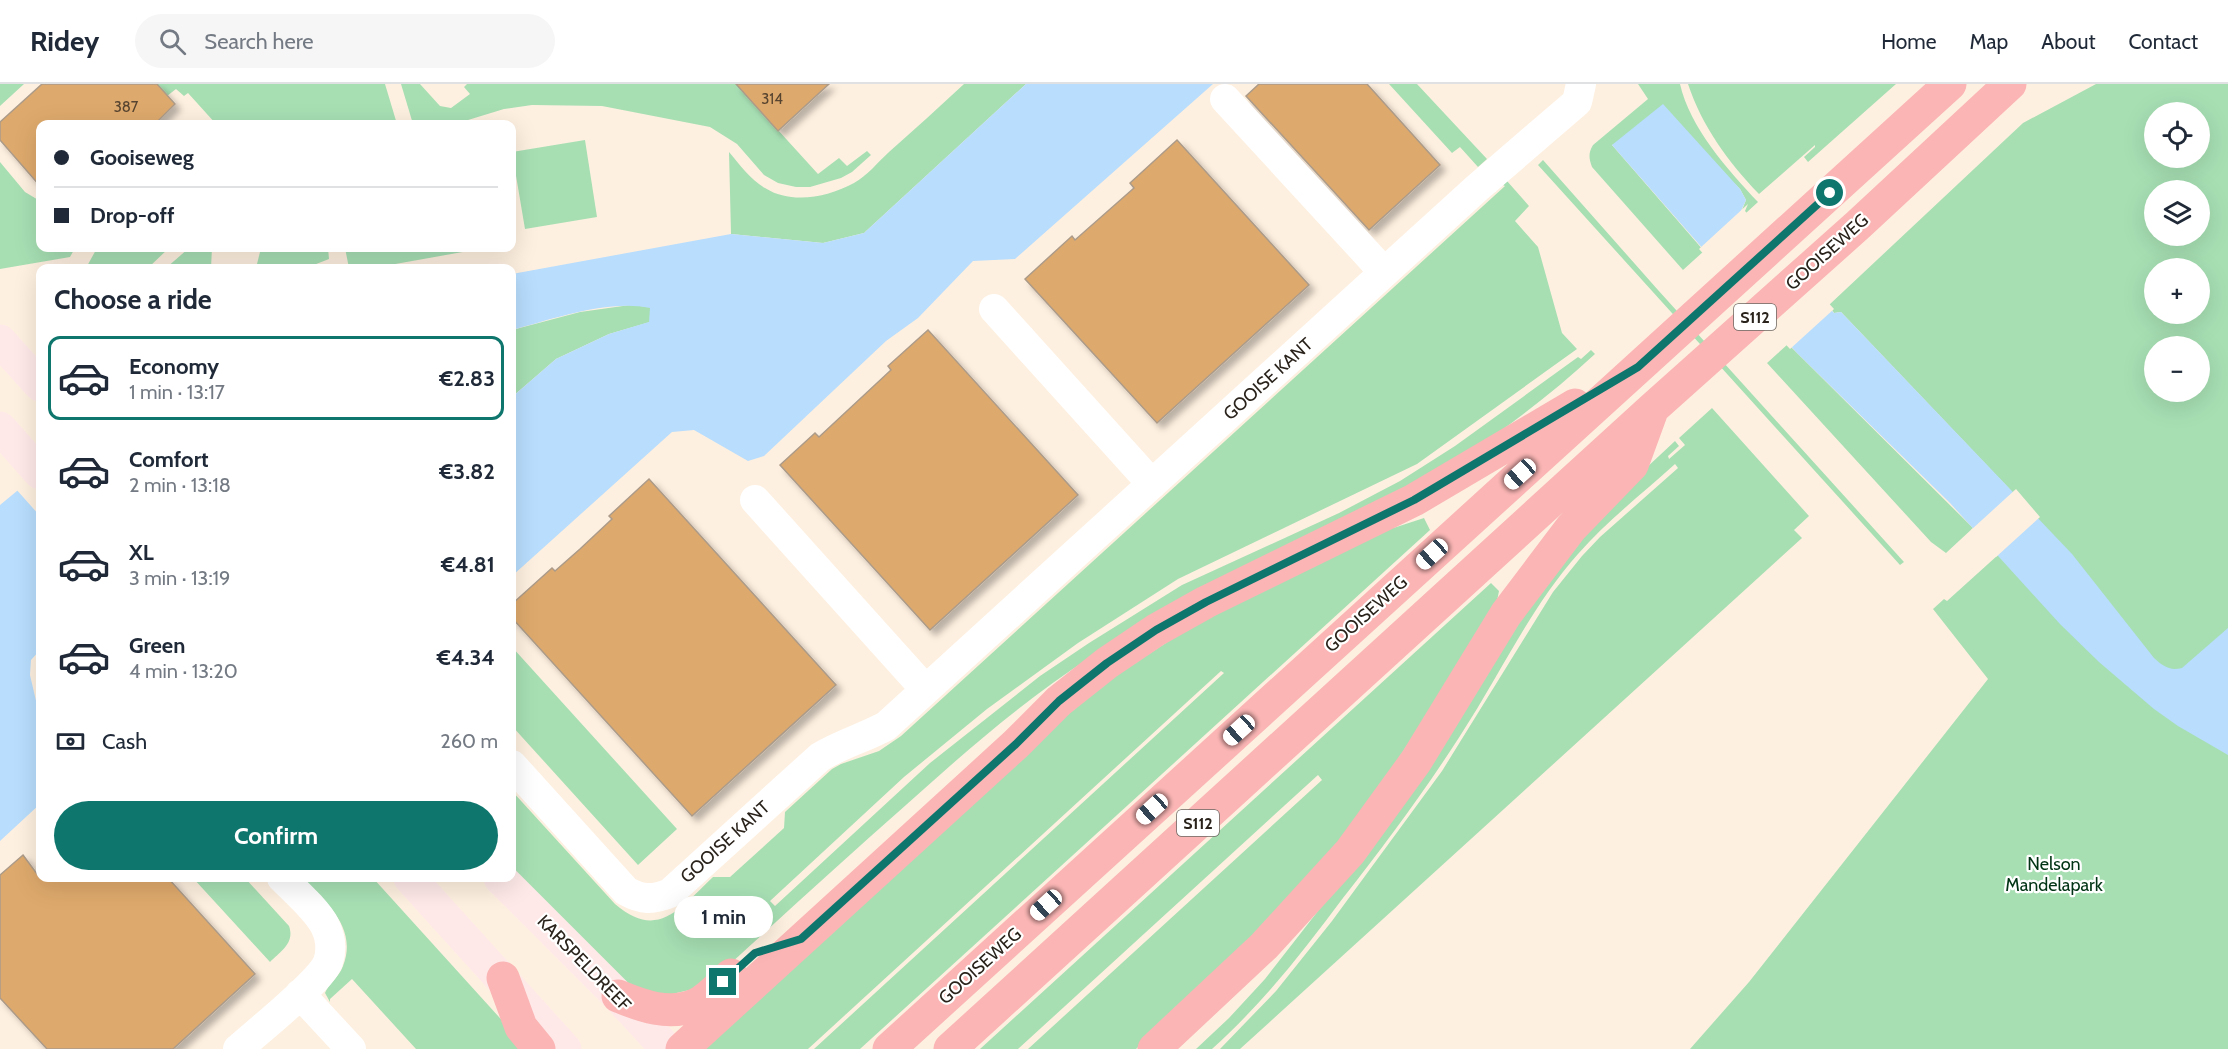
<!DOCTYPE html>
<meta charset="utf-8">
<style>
body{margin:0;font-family:Cabin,sans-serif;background:#f6f6f7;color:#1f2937;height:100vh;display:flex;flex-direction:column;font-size:22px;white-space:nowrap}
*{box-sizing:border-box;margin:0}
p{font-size:20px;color:#747a83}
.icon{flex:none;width:33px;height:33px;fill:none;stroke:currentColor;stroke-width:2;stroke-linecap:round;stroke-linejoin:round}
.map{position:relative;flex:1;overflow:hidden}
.panel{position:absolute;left:36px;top:180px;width:480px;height:618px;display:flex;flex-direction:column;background:#fff;border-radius:12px;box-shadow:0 6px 24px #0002}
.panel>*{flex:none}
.guide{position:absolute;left:36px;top:36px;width:480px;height:132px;border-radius:12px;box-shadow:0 6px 24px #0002;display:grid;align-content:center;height:132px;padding:0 18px;background:#fff}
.buttons{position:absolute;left:2144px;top:18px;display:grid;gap:12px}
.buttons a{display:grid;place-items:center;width:66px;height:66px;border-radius:50%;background:#fff;box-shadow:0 6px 24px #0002;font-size:30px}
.end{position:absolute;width:27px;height:27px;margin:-14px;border:8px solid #0f766e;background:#fff;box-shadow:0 0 0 3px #fff}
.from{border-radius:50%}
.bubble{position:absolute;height:42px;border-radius:21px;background:#fff;box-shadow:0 6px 24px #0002;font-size:20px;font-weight:700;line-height:42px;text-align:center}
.car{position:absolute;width:18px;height:36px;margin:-18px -9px;border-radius:8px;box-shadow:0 0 4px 2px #0007;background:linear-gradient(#fff 24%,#345 0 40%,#fff 0 76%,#345 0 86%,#fff 0)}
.guide b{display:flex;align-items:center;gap:21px;height:57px;font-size:22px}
.guide b+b{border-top:2px solid #e0e1e3}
.guide i{width:15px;height:15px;background:#1f2937}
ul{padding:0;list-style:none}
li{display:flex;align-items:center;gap:18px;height:84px;margin:0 12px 9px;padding:0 6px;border:3px solid transparent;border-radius:12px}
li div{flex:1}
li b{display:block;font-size:22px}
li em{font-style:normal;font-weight:700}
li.active{border-color:#0f766e}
li>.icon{width:54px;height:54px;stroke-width:1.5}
h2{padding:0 18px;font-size:27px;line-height:72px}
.pay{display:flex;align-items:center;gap:15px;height:66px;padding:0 18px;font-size:22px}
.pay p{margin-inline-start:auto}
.primary-button{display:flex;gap:12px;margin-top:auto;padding:12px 18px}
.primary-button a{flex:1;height:69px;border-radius:36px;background:#0f766e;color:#fff;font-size:24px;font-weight:700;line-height:69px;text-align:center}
header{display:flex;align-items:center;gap:36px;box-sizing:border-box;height:84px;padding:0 30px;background:#fff;border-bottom:2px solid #e0e1e3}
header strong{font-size:28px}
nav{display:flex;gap:33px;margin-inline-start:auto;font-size:21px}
.search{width:420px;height:54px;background:#f6f6f7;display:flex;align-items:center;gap:15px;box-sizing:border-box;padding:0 21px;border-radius:33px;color:#747a83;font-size:22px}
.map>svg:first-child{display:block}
</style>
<header>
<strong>Ridey</strong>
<div class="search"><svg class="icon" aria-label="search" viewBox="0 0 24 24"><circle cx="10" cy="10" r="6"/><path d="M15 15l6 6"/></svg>Search here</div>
<nav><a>Home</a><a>Map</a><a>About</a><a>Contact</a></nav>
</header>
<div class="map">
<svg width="2228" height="965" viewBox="0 0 2228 965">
<defs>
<filter id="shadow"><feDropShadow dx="5.5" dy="5.5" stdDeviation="3" flood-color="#0004"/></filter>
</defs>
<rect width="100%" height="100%" fill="#fef0e0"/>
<path fill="#a7dfb3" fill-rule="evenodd" d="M0 0H24L0 22Z
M157 0H385L397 40H216L188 9 184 12 176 5 167 12Z
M401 0H420L440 22 451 24 470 10 464 3 467 0H736L818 90 839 74 847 82 867 67 871 71 852 88 841 94 810 103H796L778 99 764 91 737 60 710 43 602 22 532 21 504 25 455 40H413Z
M964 0H1026L864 149 823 159 731 150 729 68C740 81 751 96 765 104 792 121 828 113 854 99 867 92 878 78 889 68 914 46 939 23 964 0Z
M1389 0H1417L1487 75 1478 83 1460 63 1452 69Z
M1638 0H1680C1690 44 1728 86 1758 118L1746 129 1742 126 1746 116 1740 105 1727 92 1618 58 1612 61 1704 167 1683 186 1592 83C1589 75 1588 69 1593 61L1648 15Z
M1688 0H1896L1808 78 1804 73 1815 63V61L1759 110C1728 78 1702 42 1688 0Z
M2096 0H2228V965H1690L1749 898 1988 595 1933 525 1944 515 1947 517 2038 435 1841 228 1834 229 1829 221 2023 39ZM2154 28H2199V74H2154ZM2154 106H2199V152H2154ZM2154 184H2199V230H2154ZM2154 262H2199V308H2154Z
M585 56 597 133 525 145 512 68Z
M1543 76 1658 206 1904 478 1900 481 1538 81Z
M0 78 25 108 40 117V164H75L70 173 0 185Z
M1507 97 1529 122 1515 137 1538 163 1562 249 1577 265 1417 380 1178 495 1078 559 987 625 904 693 770 817 775 822 930 679 1040 592 1089 559 1182 501 1339 429 1400 397 1455 362 1578 273 1581 275 1591 266 1595 270C1555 307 1512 340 1467 370L1091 573C1024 616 965 668 906 721 847 773 788 827 730 880L698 904 668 911 630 904 512 791V707L615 820C658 857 680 824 713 793H730L784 744 785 728 832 685 841 680 879 667 901 652 1505 102 1503 101Z
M97 164H169L148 184H86Z
M189 164H212L211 184H166Z
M261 164H328L329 175 306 184H256Z
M345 164H485L373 184H349Z
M630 221 650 223V238L609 250 556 275 512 313V246L580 228Z
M1788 260 1973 444 1946 469 1931 458 1767 279Z
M1712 324 1809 432 1794 446 1802 454 1240 965H1220L1276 907 1332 837 1442 687 1553 508 1582 472 1600 453 1678 384 1675 380C1643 409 1607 437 1578 470 1530 524 1500 591 1460 652 1424 708 1384 762 1343 814 1303 868 1262 920 1212 965H1196L1229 934 1265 895 1368 763 1519 530 1599 428 1675 357 1679 362 1668 372 1669 375 1685 361 1679 354Z
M1424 434 1430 446 860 965H814L1224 589 1221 587 808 965H697L1049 646 1114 593 1201 536 1369 452Z
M1491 499 1499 507 1497 517 1474 558 1348 752 1251 859 1136 965H1028L1322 696 1318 691 1018 965H980Z
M512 563 677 745 638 781 512 642Z
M193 794H245L289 842C295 859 281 867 270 878Z
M303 794H373L528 965H416L352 895 330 915V918L325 909C329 899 339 893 343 882 358 844 326 818 303 794Z"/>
<path fill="#b8ddfd" d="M1026 0H1213L1015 175 973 177 918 234 886 257 764 372 748 377 694 346 672 348 512 492V313L556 275 609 250 649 238 650 224C608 215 553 235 512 246V190L731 150 823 159 864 149Z
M1663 20 1740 105 1746 116 1741 127 1834 229 1841 228 2072 470 2154 574C2163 582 2169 587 2182 584L2228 544V671L2178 642 2154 625 2099 578 2060 540 1950 419 1796 268 1720 179 1712 175 1612 61Z
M40 388V566L31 576 30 591 40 634V720L0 757V421Z"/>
<path fill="#fef0e0" d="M1748 120 1745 127 1834 225 1790 265 1778 252 1777 246 1772 245 1747 218V212L1741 211 1717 184 1715 178 1710 177 1699 165Z
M40 385V432L15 404Z
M2016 405 2040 433 1996 473 1971 446Z"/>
<path fill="#dea96c" stroke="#ac9b89" stroke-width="1.5" filter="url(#shadow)" d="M42 0H157L175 20 155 40H40V102L0 56V38Z
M736 0H829L778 47Z
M1259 0H1367L1440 81 1369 146 1246 12Z
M1177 56 1309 201 1157 339 1025 195 1072 152 1075 156 1134 104 1130 99Z
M928 246 1078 411 930 546 780 381 815 349 819 353 891 286 888 282Z
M649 395 836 601 692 732 512 534V520L552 484 555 487 580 465 612 435 609 432Z
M23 771 40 794H168L255 890 173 965H47L0 914V791Z"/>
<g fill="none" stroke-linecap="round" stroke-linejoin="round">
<path stroke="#fff" stroke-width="30" d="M1225 15 1384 188
M994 225 1152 400
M755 416 925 605
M512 681 626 807C642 816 653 816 670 809L820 673C841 660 864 654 886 642L1477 104 1577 18 1581 0
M300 910 351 965
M238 965C257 948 320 898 328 878 332 866 331 854 325 842 317 826 295 807 282 794"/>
<path stroke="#fee9e8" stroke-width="33" d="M0 257 40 301
M0 344 40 389
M410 794 565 965
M500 794 618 912 667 965"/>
<path stroke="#fab5b4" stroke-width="33" d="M503 894 521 943 539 965
M618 912C642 922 669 932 695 921 709 915 720 901 731 891
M682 965 1016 660 1059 617 1107 579 1156 546 1206 518 1414 416 1575 321
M889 965 1950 0
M950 965 1652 325 1858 141 2010 0
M1154 965 1264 862 1350 768 1416 677 1506 530 1571 444 1632 381 1651 329"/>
</g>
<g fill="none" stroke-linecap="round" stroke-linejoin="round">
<path stroke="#0f766e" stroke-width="8" d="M723 898 755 869 801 855 1016 660 1059 617 1107 579 1156 546 1206 518 1414 416 1638 283 1830 109"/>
</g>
<g text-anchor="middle" stroke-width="4.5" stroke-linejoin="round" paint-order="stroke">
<g font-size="15" fill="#574430">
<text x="772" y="20">314</text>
<text x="126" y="28">387</text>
</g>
<g fill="#fff" stroke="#6a6560" stroke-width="1.5">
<rect x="1734" y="220" width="42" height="26" rx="4.5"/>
<rect x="1177" y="726" width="42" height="26" rx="4.5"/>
</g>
<g font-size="16" font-weight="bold" fill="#2a231c">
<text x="1755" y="239">S112</text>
<text x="1198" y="745">S112</text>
</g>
<g font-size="18" fill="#2a231c" stroke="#fff">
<text transform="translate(1827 168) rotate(-42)" y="6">GOOISEWEG</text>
<text transform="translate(1268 295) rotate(-42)" y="6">GOOISE KANT</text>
<text transform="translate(1366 530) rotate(-42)" y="6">GOOISEWEG</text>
<text transform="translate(725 758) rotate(-42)" y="6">GOOISE KANT</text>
<text transform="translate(584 879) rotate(46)" y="6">KARSPELDREEF</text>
<text transform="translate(980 882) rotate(-42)" y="6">GOOISEWEG</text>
</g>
<g font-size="18" fill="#003414" stroke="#fff">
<text x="2054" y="786">Nelson<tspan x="2054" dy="21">Mandelapark</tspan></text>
</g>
</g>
</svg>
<div class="buttons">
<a><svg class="icon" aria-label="locate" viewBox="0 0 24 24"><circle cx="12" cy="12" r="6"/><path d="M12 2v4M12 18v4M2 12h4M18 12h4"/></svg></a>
<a><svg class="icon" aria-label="layers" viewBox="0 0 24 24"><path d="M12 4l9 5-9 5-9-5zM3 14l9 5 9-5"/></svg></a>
<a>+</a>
<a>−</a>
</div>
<i class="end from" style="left:1830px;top:109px"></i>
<i class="end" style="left:723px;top:898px"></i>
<div class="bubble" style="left:674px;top:812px;width:99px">1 min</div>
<i class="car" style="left:1520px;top:390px;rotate:228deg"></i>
<i class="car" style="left:1432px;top:470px;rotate:228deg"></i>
<i class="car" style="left:1239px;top:646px;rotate:228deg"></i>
<i class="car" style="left:1152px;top:725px;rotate:228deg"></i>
<i class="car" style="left:1046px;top:821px;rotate:228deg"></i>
<div class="guide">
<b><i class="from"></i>Gooiseweg</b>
<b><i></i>Drop-off</b>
</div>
<section class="panel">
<h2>Choose a ride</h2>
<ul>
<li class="active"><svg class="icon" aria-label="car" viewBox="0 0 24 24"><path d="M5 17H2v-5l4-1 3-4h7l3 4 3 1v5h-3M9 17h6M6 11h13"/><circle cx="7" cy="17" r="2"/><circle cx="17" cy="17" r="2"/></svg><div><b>Economy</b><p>1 min · 13:17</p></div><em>€2.83</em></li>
<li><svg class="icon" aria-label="car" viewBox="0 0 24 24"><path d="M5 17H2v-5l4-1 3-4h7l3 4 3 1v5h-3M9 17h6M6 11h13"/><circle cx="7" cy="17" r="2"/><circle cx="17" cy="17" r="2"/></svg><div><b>Comfort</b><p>2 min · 13:18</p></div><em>€3.82</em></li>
<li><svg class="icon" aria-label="car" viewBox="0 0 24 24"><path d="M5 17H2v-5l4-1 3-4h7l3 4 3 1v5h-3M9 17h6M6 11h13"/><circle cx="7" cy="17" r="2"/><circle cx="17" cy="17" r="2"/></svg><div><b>XL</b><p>3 min · 13:19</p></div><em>€4.81</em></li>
<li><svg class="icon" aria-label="car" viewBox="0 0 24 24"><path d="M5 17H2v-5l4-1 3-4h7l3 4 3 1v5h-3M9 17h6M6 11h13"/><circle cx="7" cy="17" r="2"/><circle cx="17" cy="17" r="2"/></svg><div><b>Green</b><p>4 min · 13:20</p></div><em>€4.34</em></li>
</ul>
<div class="pay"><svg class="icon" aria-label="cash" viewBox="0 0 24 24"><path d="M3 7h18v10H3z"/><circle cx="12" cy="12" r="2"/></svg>Cash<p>260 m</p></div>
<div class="primary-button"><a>Confirm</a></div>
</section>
</div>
